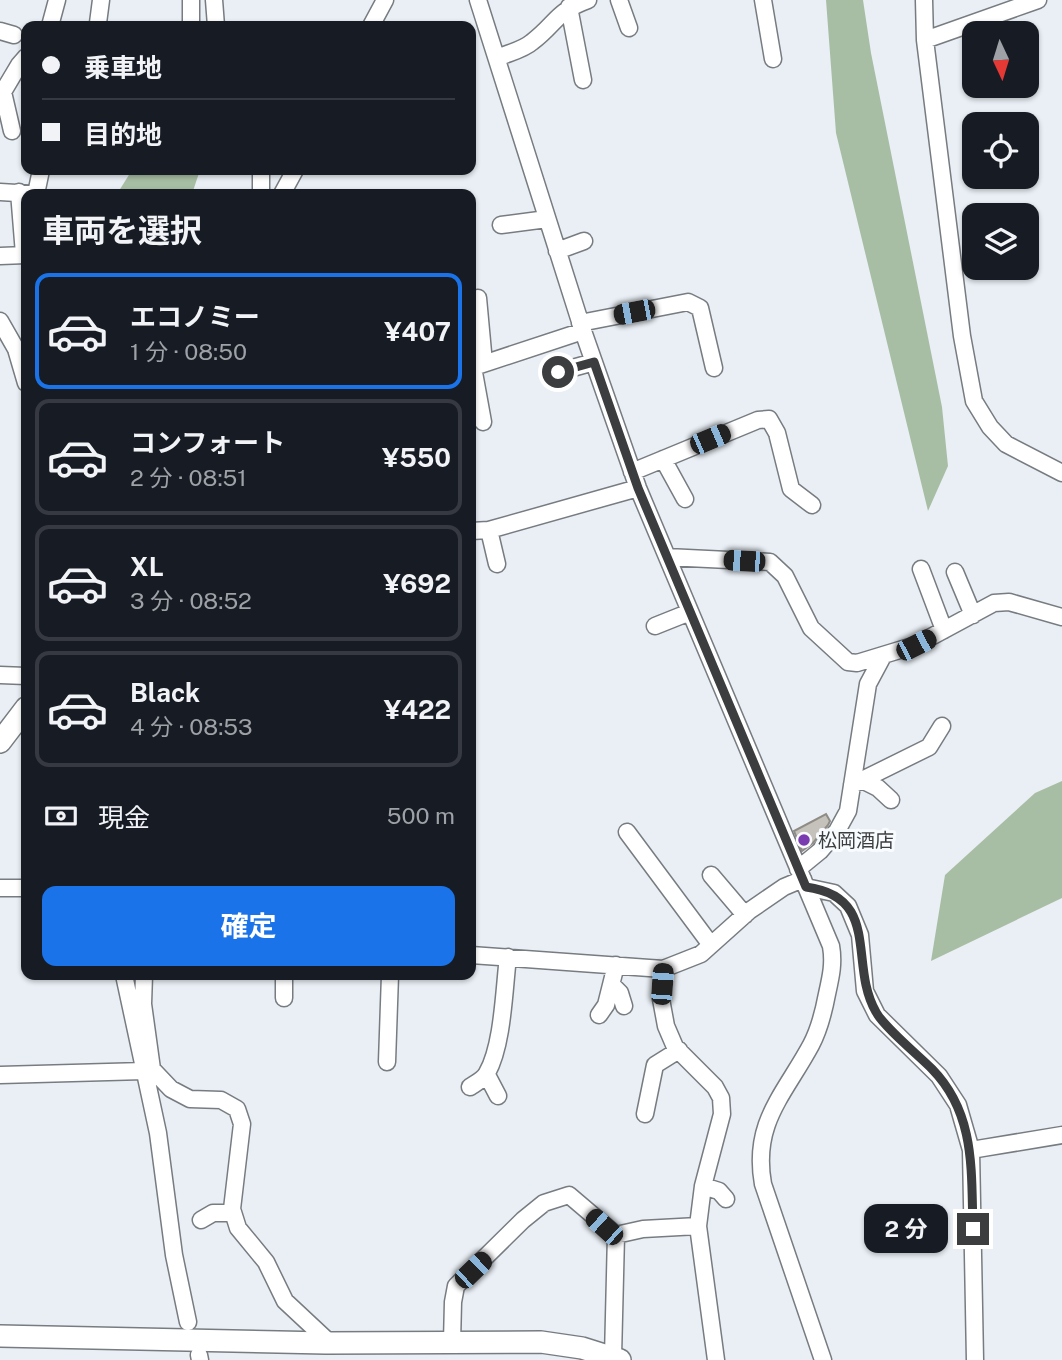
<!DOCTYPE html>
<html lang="ja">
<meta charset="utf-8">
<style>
body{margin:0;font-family:"Public Sans","Noto Sans JP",sans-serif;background:#242831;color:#f1f3f6;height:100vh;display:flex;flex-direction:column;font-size:26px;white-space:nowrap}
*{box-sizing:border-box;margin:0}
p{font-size:23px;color:#9ea1a6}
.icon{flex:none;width:38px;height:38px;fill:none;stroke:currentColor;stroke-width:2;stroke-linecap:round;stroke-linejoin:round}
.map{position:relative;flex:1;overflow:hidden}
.drawer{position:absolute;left:21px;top:189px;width:455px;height:791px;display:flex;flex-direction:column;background:#171b24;border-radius:14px;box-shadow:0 2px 5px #0004}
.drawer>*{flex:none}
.banner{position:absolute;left:21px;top:21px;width:455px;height:154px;border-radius:14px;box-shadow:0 2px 5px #0004;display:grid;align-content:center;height:154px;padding:0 21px;background:#171b24}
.needle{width:46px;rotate:176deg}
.controls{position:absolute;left:962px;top:21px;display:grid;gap:14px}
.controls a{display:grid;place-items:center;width:77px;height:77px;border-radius:14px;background:#171b24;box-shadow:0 2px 5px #0004;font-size:35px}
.end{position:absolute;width:32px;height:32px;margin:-16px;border:9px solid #3b3d3f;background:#fff;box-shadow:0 0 0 4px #fff}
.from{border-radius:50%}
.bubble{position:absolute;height:49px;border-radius:14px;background:#171b24;box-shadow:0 2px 5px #0004;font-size:23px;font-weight:700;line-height:49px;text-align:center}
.car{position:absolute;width:21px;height:42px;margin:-21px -10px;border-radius:9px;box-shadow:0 0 5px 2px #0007;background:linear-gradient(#222 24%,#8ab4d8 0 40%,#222 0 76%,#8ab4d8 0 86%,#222 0)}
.banner b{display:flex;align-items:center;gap:24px;height:66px;font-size:26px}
.banner b+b{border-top:2px solid #363941}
.banner i{width:18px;height:18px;background:#f1f3f6}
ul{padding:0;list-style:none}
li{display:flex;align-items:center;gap:21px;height:116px;margin:0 14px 10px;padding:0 7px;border:4px solid #363941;border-radius:14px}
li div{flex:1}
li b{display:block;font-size:26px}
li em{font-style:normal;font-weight:700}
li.active{border-color:#1a73e8}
li>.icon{width:63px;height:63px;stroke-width:1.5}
h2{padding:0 21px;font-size:32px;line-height:84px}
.pay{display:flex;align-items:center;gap:18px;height:77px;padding:0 21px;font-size:26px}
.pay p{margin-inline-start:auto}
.button{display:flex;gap:14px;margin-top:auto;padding:14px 21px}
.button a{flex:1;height:80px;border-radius:14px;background:#1a73e8;color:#fff;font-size:28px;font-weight:700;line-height:80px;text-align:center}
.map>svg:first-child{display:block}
</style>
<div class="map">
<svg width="1062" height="1360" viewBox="0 0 1062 1360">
<rect width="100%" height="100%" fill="#e9eff5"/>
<path fill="#a8bea4" d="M826 0H863L871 53 942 407 948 466 928 511 836 133Z
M132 170H200L192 194H117Z
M1062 781V898L931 961 945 875 1035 793Z"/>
<path fill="#c5c1bb" stroke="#8f8b85" stroke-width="2" d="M826 814 830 821 828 825 813 843 802 851 794 831Z"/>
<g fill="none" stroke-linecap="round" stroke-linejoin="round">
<defs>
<path id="street" d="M191 0V26
M214 0 216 26
M478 0 583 331 638 488 831 946C834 963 831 976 827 994 824 1010 819 1030 811 1045 784 1095 752 1123 763 1184L823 1360
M619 0 629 28
M763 0 773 59
M924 0 925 40 962 336 974 401 990 427 1006 444 1062 473
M569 7 583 80
M98 23 101 0
M50 26 57 0
M371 26 385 0
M0 31 14 35
M925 40 1038 0
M497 58C508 53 523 50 532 42 557 23 555 12 588 0
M0 91 3 92 19 65 26 57
M3 92 12 131
M261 170V194
M0 192 33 194
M19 192 24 254
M36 194 41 170
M282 194 295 170
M501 225 547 219
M557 251 584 241
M0 256 26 255
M478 298 484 363
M0 321 16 349 26 383
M580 323 688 302 700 308 714 368
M473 367 483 422
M471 368 583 331
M558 372 594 362
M663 459 685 499
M632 472 758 420 769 419 777 433 791 489 812 505
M489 530 497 564
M471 531 489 530 638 488
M667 557 770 562 785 576 811 628 848 662 857 663 916 645 994 603 1009 602 1062 617
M921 569 944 630
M955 572 973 615
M655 626 690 612
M0 675 26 676
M862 780 878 788 891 800
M852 785 929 747 942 726
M627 832 711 945
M798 869 820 851 837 831 848 811 868 684 883 656
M711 875 745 915
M806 887 834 893 848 906 860 935 865 991 877 1015 939 1076 958 1105 971 1150 975 1360
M0 888H26
M471 955 663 969 701 954 749 911 784 887 803 879
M663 969 661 999 666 1026 675 1047 715 1087 721 1098 722 1114 703 1186 698 1226 716 1360
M124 975 158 1133 174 1255 188 1322
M144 975 143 1004 152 1069 171 1089 190 1099 221 1100 237 1109 242 1124 232 1209 238 1228 266 1262 285 1301 330 1343
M284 975V998
M612 985 620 993 624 1006
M599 1015 606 1005 616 965
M387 1062 390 975
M0 1075 144 1071 151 1069
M487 1075 498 1096
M470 1087C476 1083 484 1079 487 1073 503 1045 504 989 508 957
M645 1114 655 1065 679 1050
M971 1150 1062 1135
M703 1186 719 1191 726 1199
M201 1220 213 1213H233
M452 1342 453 1302 456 1286 523 1220 544 1203 569 1195 616 1235 643 1229 698 1226
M199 1355 200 1360
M613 1357 616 1235"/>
<path id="secondary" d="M0 742 26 708
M0 1336 326 1343 541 1342 582 1348 620 1360"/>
</defs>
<use href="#street" stroke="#777c81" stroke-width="19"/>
<use href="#secondary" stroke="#777c81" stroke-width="24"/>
<use href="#street" stroke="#fff" stroke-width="16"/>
<use href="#secondary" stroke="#fff" stroke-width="21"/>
</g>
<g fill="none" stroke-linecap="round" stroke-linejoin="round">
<path stroke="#3b3d3f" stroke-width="9" d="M558 372 594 362 638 488 806 887C882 897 848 964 876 1012 884 1027 918 1055 932 1069 976 1114 971 1171 973 1229"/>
</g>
<circle fill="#7b3bb0" stroke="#f9fcfe" stroke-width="2.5" cx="804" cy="840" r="7"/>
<g text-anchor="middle" stroke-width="6" stroke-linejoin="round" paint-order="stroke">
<g font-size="19" fill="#3b3d3f" stroke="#f9fcfe" text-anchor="start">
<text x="818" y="847">松岡酒店</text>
</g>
</g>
</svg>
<div class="controls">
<a><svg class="needle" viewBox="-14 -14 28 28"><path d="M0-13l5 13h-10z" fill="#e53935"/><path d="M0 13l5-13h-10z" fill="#9ea1a6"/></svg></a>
<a><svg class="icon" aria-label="locate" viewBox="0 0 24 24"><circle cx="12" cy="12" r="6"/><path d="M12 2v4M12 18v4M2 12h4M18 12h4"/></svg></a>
<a><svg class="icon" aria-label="layers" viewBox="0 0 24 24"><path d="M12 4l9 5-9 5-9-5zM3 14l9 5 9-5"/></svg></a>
</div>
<i class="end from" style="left:558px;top:372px"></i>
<i class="end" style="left:973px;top:1229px"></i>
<div class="bubble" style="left:864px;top:1204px;width:84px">2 分</div>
<i class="car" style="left:634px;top:312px;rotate:259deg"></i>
<i class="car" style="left:710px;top:439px;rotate:67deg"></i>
<i class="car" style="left:744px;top:561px;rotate:273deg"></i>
<i class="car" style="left:916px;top:645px;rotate:63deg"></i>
<i class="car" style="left:662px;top:984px;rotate:4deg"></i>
<i class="car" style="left:604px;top:1227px;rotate:312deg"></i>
<i class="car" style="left:473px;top:1270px;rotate:46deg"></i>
<div class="banner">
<b><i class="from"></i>乗車地</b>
<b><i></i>目的地</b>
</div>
<section class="drawer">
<h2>車両を選択</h2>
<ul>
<li class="active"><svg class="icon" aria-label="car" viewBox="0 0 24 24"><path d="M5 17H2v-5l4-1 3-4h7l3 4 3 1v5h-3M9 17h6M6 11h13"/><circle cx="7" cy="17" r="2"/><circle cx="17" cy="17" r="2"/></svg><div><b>エコノミー</b><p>1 分 · 08:50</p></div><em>¥407</em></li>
<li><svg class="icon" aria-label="car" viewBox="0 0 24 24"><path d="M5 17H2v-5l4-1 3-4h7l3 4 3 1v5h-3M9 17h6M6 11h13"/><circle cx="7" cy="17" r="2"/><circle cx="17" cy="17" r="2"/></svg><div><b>コンフォート</b><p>2 分 · 08:51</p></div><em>¥550</em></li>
<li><svg class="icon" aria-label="car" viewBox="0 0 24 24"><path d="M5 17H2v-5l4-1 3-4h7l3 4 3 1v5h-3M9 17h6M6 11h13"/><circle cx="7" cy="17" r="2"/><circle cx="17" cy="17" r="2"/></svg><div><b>XL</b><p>3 分 · 08:52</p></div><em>¥692</em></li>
<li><svg class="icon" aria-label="car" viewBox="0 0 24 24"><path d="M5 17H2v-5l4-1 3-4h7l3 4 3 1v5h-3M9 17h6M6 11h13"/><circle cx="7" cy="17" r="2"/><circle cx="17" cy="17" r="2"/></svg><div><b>Black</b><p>4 分 · 08:53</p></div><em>¥422</em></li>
</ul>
<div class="pay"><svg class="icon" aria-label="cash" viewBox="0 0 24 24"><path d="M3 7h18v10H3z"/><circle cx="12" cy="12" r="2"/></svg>現金<p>500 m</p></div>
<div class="button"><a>確定</a></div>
</section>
</div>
